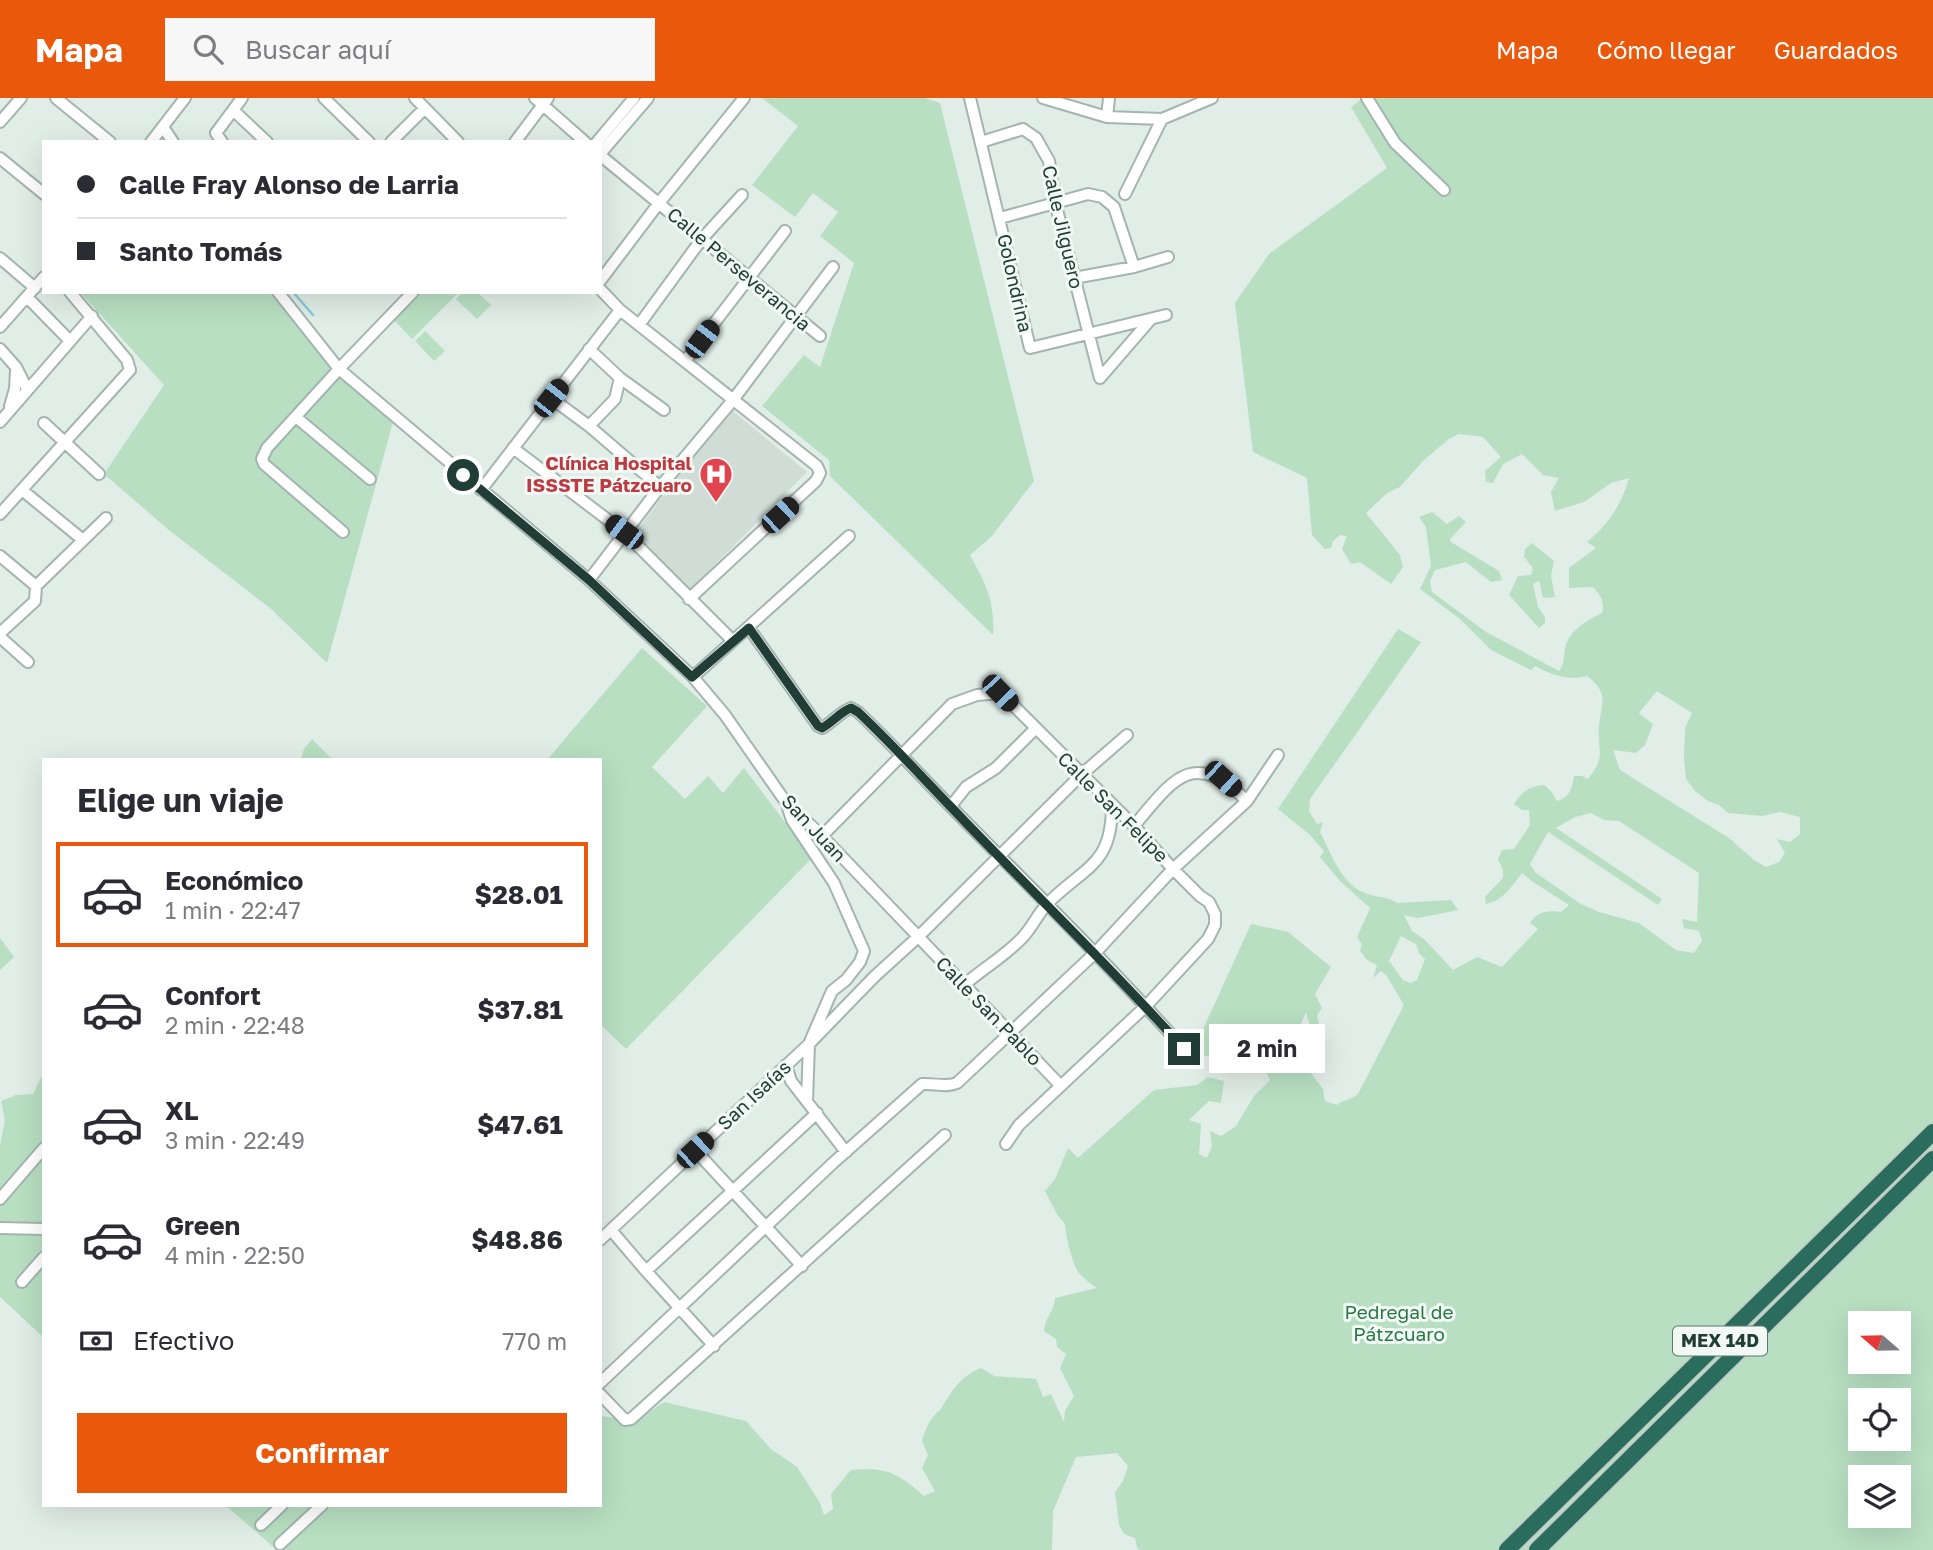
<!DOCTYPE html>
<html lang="es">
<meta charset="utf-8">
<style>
body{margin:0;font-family:"Golos Text",sans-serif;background:#f7f7f7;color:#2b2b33;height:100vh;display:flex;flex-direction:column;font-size:26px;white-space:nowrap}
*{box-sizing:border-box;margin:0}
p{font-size:23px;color:#7c7c81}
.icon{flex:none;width:38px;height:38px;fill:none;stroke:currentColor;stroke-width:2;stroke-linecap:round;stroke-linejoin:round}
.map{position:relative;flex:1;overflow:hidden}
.sheet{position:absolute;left:42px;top:660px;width:560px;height:749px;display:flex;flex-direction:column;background:#fff;border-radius:0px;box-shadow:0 7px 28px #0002}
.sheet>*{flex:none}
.top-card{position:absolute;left:42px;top:42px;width:560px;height:154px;border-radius:0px;box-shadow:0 7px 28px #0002;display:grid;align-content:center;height:154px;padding:0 35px;background:#fff}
.needle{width:46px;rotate:290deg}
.tools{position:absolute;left:1848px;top:1213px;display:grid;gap:14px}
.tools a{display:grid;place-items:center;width:63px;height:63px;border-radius:0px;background:#fff;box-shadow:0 7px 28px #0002;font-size:35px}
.end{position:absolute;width:32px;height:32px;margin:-16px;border:9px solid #203e36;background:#fff;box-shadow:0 0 0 4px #fff}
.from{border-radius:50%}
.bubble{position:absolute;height:49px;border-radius:0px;background:#fff;box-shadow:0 7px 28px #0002;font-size:23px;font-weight:700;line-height:49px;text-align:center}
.car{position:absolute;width:21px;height:42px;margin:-21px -10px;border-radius:9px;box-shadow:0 0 5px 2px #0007;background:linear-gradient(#222 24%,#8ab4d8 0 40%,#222 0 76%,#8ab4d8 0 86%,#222 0)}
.top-card b{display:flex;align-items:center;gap:24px;height:66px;font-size:26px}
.top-card b+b{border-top:2px solid #e1e1e2}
.top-card i{width:18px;height:18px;background:#2b2b33}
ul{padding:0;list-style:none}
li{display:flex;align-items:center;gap:21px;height:105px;margin:0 14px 10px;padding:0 21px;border:4px solid transparent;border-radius:0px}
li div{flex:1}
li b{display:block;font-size:26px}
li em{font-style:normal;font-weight:700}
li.current{border-color:#ea580c}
li>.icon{width:63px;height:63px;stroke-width:1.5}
h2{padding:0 35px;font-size:32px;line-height:84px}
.pay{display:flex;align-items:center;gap:18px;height:77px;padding:0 35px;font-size:26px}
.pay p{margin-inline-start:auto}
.primary-button{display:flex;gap:14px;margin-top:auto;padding:14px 35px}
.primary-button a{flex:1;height:80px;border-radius:0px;background:#ea580c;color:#fff;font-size:28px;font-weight:700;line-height:80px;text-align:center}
header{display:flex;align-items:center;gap:42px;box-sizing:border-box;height:98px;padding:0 35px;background:#ea580c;color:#fff}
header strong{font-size:33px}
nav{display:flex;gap:38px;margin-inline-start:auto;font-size:24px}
.search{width:490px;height:63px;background:#f7f7f7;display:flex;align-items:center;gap:18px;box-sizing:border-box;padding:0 24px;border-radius:0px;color:#7c7c81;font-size:26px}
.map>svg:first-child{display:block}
</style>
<header>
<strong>Mapa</strong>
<div class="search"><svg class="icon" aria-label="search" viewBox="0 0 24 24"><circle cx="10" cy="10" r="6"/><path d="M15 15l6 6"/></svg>Buscar aquí</div>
<nav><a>Mapa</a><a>Cómo llegar</a><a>Guardados</a></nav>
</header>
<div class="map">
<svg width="1933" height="1452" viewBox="0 0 1933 1452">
<rect width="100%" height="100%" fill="#e1ede7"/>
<path fill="#cfddd6" d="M729 310 807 374 691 491 633 438Z"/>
<path fill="#b8dfc2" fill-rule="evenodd" d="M762 0H925L940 5 1034 383 992 438 970 457C986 486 995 503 993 537L830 378 829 362 762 308 804 257 820 269 854 165 820 138 838 114 813 95 795 119 752 87 798 28Z
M1363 0H1933V1452H1140L1137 1450 1135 1440 1124 1436 1119 1427 1115 1394 1123 1383 1128 1368 1117 1355 1076 1359 1053 1413 1052 1452H277L225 1407H600V1318L637 1322 664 1304 746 1323 771 1351 797 1369 820 1405 824 1417 833 1411 831 1396 851 1372C886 1369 897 1374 924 1398L935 1393 922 1370 928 1357 922 1343C924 1335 928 1324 934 1318 939 1311 938 1316 942 1309 953 1291 961 1278 981 1270L994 1278 1036 1281 1043 1299 1051 1296 1064 1324 1065 1313 1074 1298 1060 1270 1066 1256 1057 1249 1056 1241 1044 1233C1045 1218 1054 1214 1055 1200L1097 1190C1091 1186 1084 1181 1079 1175 1073 1168 1065 1136 1065 1126L1058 1118 1045 1093 1055 1081 1068 1050 1078 1060 1154 992 1197 987 1208 979 1224 983 1221 1005 1209 1003 1189 1022 1201 1026 1199 1056 1207 1060 1212 1048 1210 1033 1221 1038 1236 1028 1254 998 1270 982 1264 969 1269 960 1250 952 1190 960 1251 826 1288 834 1331 869 1315 896 1322 910 1317 917 1324 948 1316 949 1306 914 1283 965 1290 970H1307L1323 991 1325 1003 1337 1007C1344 1001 1351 1002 1358 996L1404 907 1386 877 1381 873 1373 880 1377 867 1367 862 1360 853 1362 846 1357 839 1370 810 1340 783 1320 759 1324 753 1310 737 1278 711 1398 531 1421 544 1310 701 1309 713 1317 726 1323 724 1320 734C1332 756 1340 785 1365 795 1376 800 1388 798 1397 805L1451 802 1458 812 1418 820 1404 817 1412 833 1424 841 1453 872 1477 859 1502 869 1538 831 1530 825C1537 813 1550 812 1561 814L1569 807 1533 784 1522 775C1512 788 1503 803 1486 806L1485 799 1503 780V772L1498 761 1502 752 1514 751 1530 727 1529 712H1522L1514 706C1522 694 1529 688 1544 687L1551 693 1557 703C1570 699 1572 691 1574 678H1582L1588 681C1607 657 1597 655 1599 629 1601 605 1610 595 1587 578 1566 583 1553 577 1535 568L1531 572 1491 552 1460 521 1420 491 1431 468 1426 429 1419 419 1432 414 1447 426 1459 418 1466 424 1450 441 1451 444 1499 473 1502 482 1491 484 1466 464 1435 472 1430 483 1432 494 1486 534 1559 573C1565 565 1563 560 1565 551 1569 532 1586 523 1602 515 1605 503 1600 497 1593 489L1569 490V470L1596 450 1587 444C1608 427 1622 406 1629 380L1611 385 1584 404 1555 413 1551 394 1559 380 1543 377 1522 356 1503 366 1493 385 1486 384 1485 373 1501 359 1483 339 1459 336 1449 341 1424 362 1400 389 1387 395 1366 415 1400 457 1403 469 1391 486 1360 464 1351 466 1342 451 1347 438 1340 437 1333 443 1331 450 1325 451 1312 437 1307 380 1253 354 1235 205 1269 156 1387 70 1351 9ZM1657 593 1692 615 1685 630 1684 660 1686 681 1695 693 1708 703 1719 707 1728 715 1762 718 1780 714 1800 719V736L1790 744 1777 741 1785 755 1779 764 1766 769 1754 762 1729 740 1620 672 1613 652 1636 655 1645 647 1653 626 1639 615ZM1591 715 1604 722 1619 723 1699 775 1697 824 1682 821 1684 830 1699 833 1702 843 1694 855 1676 852 1639 825 1599 814 1581 806 1536 775 1530 766 1548 734 1658 807 1662 801 1556 730 1575 719ZM1401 838 1416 846 1419 855 1425 861 1417 882 1411 885 1403 882 1389 863ZM1860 1225H1899V1264H1860ZM1860 1302H1899V1340H1860ZM1860 1379H1899V1418H1860Z
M80 194H274L329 269 393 324 327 565 270 510 170 433 104 376 164 287Z
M421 194H459L412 241 394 222Z
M463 194H477L491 207 477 221 456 201Z
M425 233 445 253 434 263 415 243Z
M1532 445 1554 463 1551 478 1555 499 1543 500 1539 483 1533 486 1538 509 1545 519V525L1539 530 1509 497 1518 478 1531 477 1533 470 1524 459 1525 451Z
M642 550 707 608 652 669 685 701 708 678 723 695 744 670 812 760 626 951 600 926V662H547Z
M312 641 332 661H301L304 651Z
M0 840 14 859 0 872Z
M44 974V1240L0 1199V1047L5 1022 1 1003 16 997 33 996Z"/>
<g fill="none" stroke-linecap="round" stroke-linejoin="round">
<path stroke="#85cbd5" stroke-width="2.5" d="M293 194 313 217"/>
<defs>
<path id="minor" d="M56 0 110 44
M324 0 369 44
M415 0 458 44
M535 0 585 44
M970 0 1030 250 1166 217
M1043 0 1107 19 1162 21 1212 0
M1367 0 1395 45 1444 92
M233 12 267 44
M1107 19 1109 0
M0 24 21 0
M163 29 173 44
M151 44 185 0
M222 44 216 35 242 0
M391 44 425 10
M515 44 548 0
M597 44 634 0
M981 44 1023 31 1036 40 1049 63 1055 104 1100 280
M600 56 648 0
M600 57 820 238
M0 60 44 96
M1125 96 1162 21
M1000 120 1088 96 1102 99 1114 109 1134 169
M0 160 35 190
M1074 180 1134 169 1168 159
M600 183 659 105 744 0
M600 191 620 212 817 368 820 375 816 383 689 501
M278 194 339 271 589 482 693 579 725 617 785 703 822 738 1060 987
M27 199 70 243
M639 227 701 142 742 97
M0 229 44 179
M0 251 16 269 27 291
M589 251 620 280 615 301 589 328
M686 262 785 133
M620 280 664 312
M1100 280 1151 221
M551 300 589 328 660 389
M10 308 15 291 16 273
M297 320 370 381
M0 324 92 218
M44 325 99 376
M513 350 624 434 733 543
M22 392 83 442
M481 392 620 212
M0 416 130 272 127 262 70 194
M343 434 264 366 262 361 267 350 339 271 413 194
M0 458 36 488
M589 482 660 389 733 302 833 169
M749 530 818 628 822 630C833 624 840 614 851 610L858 614C894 648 927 685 962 720 1037 796 1113 871 1184 951
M0 535 35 503 36 488 106 420
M0 539 28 564
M693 579 849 438
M787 707 792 722 834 785 864 853 860 864 846 882 832 893 809 946 807 1003
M951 708 966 689 996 670 1035 631
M1134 728C1174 680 1193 650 1247 703
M822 738 952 606 977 597 1001 595 1134 728 1173 771 1200 798 1209 804 1215 816V827L1208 841 1146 908 1019 1027 1006 1046
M963 888C982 871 1005 858 1022 840 1032 830 1038 815 1048 805 1085 768 1112 768 1112 707
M786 967 791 983 846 1054
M695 1052 802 1168
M0 1101 44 1050
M0 1130 44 1131
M611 1132 646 1173 817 1015
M600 1142 809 946 875 878 918 839 1081 677 1127 637
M646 1173 714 1248
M22 1184 44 1159
M600 1285 833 1065 922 986C935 985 945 990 957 985L1095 855 1173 771 1247 703 1278 657
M600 1296 625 1322 631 1321 945 1037
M261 1427 282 1407
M280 1446 322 1407"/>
<path id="highway" d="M1507 1452 1933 1034
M1537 1452 1933 1061"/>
</defs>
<use href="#minor" stroke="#a3b5ae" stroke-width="14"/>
<use href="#highway" stroke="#c1c9c7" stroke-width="19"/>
<use href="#minor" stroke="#fff" stroke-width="10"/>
<use href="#highway" stroke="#2a6d5d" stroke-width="16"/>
</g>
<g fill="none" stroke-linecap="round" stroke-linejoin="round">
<path stroke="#203e36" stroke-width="9" d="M463 377 589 482 692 579 749 530 818 628 822 630C833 624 840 614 851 610L858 614C890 644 920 677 951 709 1028 790 1109 867 1184 951"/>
</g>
<defs>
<symbol id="hospital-pin" viewBox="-11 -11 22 30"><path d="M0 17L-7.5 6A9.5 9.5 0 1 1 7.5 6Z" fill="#e0444e" stroke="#f2f9f5"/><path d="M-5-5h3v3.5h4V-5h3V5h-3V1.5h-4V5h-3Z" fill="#fff"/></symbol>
</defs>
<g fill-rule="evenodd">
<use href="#hospital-pin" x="697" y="357" width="38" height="52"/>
</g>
<g text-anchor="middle" stroke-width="6" stroke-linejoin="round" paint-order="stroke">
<rect fill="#f2f9f5" stroke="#5f766f" stroke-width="2" x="1673" y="1228.5" width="94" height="29" rx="5"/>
<g font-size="18" font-weight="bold" fill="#203e36">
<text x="1720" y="1249">MEX 14D</text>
</g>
<g font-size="19" fill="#203e36" stroke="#f2f9f5">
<text transform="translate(1063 129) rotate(77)" y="7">Calle Jilguero</text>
<text transform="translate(739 171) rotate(40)" y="7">Calle Perseverancia</text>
<text transform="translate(1015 185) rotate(77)" y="7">Golondrina</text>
<text transform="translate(1113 709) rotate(45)" y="7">Calle San Felipe</text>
<text transform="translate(814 730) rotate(47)" y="7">San Juan</text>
<text transform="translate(989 913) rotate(46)" y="7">Calle San Pablo</text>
<text transform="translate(754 997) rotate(-43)" y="7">San Isaías</text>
</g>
<g font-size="19" font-weight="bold" fill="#be3a42" stroke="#f2f9f5" text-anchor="end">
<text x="692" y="372">Clínica Hospital<tspan x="692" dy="22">ISSSTE Pátzcuaro</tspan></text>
</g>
<g font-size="19" fill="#287845" stroke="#f2f9f5">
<text x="1399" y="1221">Pedregal de<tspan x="1399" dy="22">Pátzcuaro</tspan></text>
</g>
</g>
</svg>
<div class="tools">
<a><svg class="needle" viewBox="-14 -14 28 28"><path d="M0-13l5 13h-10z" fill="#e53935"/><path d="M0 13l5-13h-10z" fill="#7c7c81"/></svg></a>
<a><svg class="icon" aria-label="locate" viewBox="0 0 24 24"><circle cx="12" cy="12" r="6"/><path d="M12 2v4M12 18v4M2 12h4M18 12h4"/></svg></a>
<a><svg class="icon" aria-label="layers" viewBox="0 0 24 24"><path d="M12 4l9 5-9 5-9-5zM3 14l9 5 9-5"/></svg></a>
</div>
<i class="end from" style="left:463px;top:377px"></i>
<i class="end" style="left:1184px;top:951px"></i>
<div class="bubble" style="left:1209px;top:926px;width:116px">2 min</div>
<i class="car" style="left:702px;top:241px;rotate:37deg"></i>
<i class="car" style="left:551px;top:300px;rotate:38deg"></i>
<i class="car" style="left:780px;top:417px;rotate:47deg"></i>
<i class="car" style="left:624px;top:434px;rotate:307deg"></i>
<i class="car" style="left:1000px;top:595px;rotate:136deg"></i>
<i class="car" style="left:1223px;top:681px;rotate:132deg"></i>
<i class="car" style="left:695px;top:1052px;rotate:47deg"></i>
<div class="top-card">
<b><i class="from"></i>Calle Fray Alonso de Larria</b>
<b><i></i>Santo Tomás</b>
</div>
<section class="sheet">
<h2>Elige un viaje</h2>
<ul>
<li class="current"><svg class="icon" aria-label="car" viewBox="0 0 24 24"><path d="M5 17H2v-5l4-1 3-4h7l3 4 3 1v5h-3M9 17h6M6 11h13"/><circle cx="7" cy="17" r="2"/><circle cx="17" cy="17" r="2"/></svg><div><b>Económico</b><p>1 min · 22:47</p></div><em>$28.01</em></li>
<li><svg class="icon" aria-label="car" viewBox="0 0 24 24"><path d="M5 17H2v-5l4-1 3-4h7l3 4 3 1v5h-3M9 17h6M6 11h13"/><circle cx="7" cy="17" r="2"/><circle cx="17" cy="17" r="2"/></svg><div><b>Confort</b><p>2 min · 22:48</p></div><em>$37.81</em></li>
<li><svg class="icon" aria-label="car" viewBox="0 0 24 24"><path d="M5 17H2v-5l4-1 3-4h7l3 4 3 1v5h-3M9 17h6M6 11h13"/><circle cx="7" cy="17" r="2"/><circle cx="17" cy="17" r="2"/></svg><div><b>XL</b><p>3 min · 22:49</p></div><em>$47.61</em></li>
<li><svg class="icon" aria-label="car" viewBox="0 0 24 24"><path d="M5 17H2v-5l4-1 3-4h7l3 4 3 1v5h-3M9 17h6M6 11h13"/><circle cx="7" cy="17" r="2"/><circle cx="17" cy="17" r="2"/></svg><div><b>Green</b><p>4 min · 22:50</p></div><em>$48.86</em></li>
</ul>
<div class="pay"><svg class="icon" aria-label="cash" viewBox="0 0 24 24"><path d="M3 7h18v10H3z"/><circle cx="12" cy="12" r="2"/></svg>Efectivo<p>770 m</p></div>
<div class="primary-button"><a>Confirmar</a></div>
</section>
</div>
